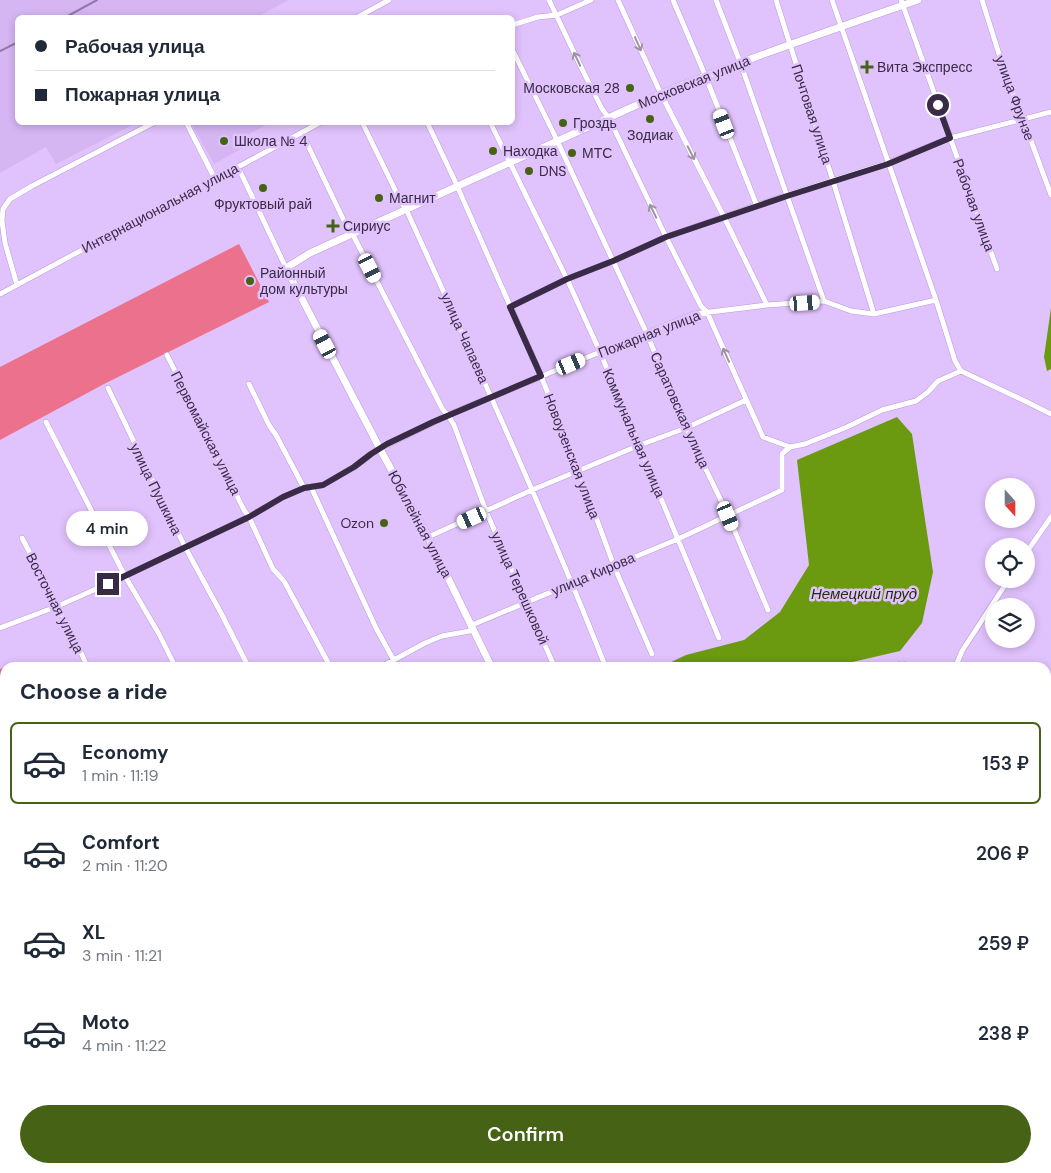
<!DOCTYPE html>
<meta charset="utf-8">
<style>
body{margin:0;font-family:"DM Sans",sans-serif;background:#f6f6f7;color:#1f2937;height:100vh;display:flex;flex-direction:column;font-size:19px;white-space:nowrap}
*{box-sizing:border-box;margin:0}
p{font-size:16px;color:#747a83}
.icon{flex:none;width:28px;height:28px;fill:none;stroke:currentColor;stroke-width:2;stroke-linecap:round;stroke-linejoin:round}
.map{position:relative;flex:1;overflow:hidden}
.sheet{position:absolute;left:0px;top:662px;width:1051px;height:511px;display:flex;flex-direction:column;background:#fff;border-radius:15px 15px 0 0;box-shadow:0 2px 8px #0003}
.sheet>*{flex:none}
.top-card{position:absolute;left:15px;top:15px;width:500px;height:110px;border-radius:8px;box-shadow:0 2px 8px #0003;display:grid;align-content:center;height:110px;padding:0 20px;background:#fff}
.needle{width:32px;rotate:159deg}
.controls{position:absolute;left:985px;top:478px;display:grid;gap:10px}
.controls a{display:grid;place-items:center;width:50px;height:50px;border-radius:50%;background:#fff;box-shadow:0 2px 8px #0003;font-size:25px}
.end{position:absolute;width:22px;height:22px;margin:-11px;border:6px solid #392a46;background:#fff;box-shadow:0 0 0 2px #fff}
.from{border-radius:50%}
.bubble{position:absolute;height:35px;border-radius:18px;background:#fff;box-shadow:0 2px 8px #0003;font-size:16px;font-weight:600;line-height:35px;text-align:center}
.car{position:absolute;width:15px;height:30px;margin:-15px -8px;border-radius:6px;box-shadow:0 0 4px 1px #0007;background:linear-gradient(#fff 24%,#345 0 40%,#fff 0 76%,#345 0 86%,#fff 0)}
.top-card b{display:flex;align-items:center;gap:18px;height:48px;font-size:19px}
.top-card b+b{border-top:1px solid #e0e1e3}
.top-card i{width:12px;height:12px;background:#1f2937}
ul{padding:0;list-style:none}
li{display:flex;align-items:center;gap:15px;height:82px;margin:0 10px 8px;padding:0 10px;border:2px solid transparent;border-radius:8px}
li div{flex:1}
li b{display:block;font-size:19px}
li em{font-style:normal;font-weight:600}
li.selected{border-color:#456215}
li>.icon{width:45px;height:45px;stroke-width:1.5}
h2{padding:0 20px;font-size:22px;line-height:60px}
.button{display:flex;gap:10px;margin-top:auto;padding:10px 20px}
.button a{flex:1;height:58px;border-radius:30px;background:#456215;color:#fff;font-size:20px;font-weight:600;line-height:58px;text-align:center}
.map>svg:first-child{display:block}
</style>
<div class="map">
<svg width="1051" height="1173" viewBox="0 0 1051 1173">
<rect width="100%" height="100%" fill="#e0c2fc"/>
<path fill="#d6b5f3" d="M0 0H289L257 17 18 18V122L136 123 56 164 46 147 0 173Z
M191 123H270L244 137 248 145 214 164Z
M315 1169H418L408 1173H317Z
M721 1169H794L796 1173H723Z"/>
<path fill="#ec718c" d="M239 244 269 302 104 384 0 440V367Z
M5 668V812L0 814V669Z"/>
<path fill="#6b9910" d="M1051 308V369L1047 371 1044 357Z
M897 417 912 434 933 572 922 623 900 651 831 667H661L686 655 744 640 780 612 809 565 797 460Z"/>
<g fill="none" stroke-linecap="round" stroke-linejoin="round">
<defs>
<path id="minor" d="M549 0 581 67 602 109 609 118 666 237 701 306 707 312 763 437 790 447
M618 0 661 94 724 217 767 305
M673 0 705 75 757 206
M716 0 740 62 824 301
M776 0 833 181 874 314
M832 0 936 300 955 361 961 371 1025 401 1051 414
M901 0 997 269
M982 0 1005 73 1023 119 1051 195
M356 18 389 0
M512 25 538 17 557 15 591 0
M512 49 554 134 647 334 686 428 728 515 768 610
M186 122 214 177
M362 122 401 202 406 209C475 361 545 513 606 668
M427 122 454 179 541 376 579 471 614 566 652 654
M490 122 567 279 600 352 719 638
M302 133 347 227 352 233 443 410 448 415 454 425 486 511 555 668
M238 167 286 268
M17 285 5 243 2 221 3 209 10 199 32 186 155 122
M0 294 134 222 214 177 238 167 321 122
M510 307 567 279 613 261 666 237 787 195 888 163 950 138 1051 112
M167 355 244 510 249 517 273 569 284 581 331 668
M249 384 269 425 276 435 304 488
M108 388 185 547 221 613 249 668
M46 422 125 576 159 634 176 668
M311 487 376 628 398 668
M428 537 532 490 640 445 686 428 746 400
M22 538 72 633 88 668
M1026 553 1051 517
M0 628 58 606 125 576 249 517 283 497 304 488 323 485 354 467 371 454 387 445 448 415 600 352 694 314 767 305 824 301 851 311 874 314 936 300
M379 668 425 643 442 636 470 631 472 625 678 539 782 490V454L790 447 805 444 847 427 882 410 916 401 928 392 938 381 961 371
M887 668 902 664 921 668
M955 668 962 651 1009 579
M1046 686 1051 683
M1046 749 1051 761
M0 833 5 831
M1046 888 1051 900
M0 986 5 997
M1046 1109 1051 1120
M0 1121 5 1107
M545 1169 547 1173
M98 1173 99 1169
M418 1173 427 1169
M641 1173 650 1169"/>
<path id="major" d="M492 668 428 537 380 449 286 268 310 253 661 94C745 59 832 30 918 0
M0 1097 5 1099"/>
</defs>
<use href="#minor" stroke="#bc97dd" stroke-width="6"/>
<use href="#major" stroke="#bc97dd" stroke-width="8"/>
<use href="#minor" stroke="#fff" stroke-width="5"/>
<use href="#major" stroke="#fff" stroke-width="7"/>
<path stroke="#9079a5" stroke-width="2" d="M64 18 97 0
M0 51 18 42"/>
</g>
<defs><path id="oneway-shaft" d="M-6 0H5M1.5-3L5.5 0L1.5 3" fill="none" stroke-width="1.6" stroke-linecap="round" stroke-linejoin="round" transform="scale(1.25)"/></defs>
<g stroke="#9c94a2">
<use href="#oneway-shaft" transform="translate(638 44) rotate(66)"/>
<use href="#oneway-shaft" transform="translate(577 59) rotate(-115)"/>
<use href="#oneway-shaft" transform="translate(691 153) rotate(63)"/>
<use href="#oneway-shaft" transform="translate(653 211) rotate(-116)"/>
<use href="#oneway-shaft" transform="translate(726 355) rotate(-114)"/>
</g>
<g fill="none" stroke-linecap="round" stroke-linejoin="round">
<path stroke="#392a46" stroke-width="6" d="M108 584 249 517 283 497 304 488 323 485 354 467 371 454 387 444 433 422 541 376 510 307 567 279 613 261 666 237 787 196 888 164 950 138 938 105"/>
</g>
<g fill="#456215" stroke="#e0c2fc" stroke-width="2">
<path d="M864.5 59.5h5v5h5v5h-5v5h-5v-5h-5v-5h5z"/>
<circle cx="630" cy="88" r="5"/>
<circle cx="650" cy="119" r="5"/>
<circle cx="563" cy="123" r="5"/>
<circle cx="224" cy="141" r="5"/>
<circle cx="493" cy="151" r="5"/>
<circle cx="572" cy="153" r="5"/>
<circle cx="529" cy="171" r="5"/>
<circle cx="263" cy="188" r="5"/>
<circle cx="379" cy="198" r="5"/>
<path d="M330.5 218.5h5v5h5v5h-5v5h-5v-5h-5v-5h5z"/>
<circle cx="250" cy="281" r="5"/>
<circle cx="384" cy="523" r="5"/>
</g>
<g text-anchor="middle" stroke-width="5" stroke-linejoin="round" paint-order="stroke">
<g font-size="14" fill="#392a46" stroke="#e0c2fc" text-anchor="start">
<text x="877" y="72">Вита Экспресс</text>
<text x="620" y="93" text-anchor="end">Московская 28</text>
<text x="573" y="128">Гроздь</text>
<text x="650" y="140" text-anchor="middle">Зодиак</text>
<text x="234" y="146">Школа № 4</text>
<text x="503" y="156">Находка</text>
<text x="582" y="158">МТС</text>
<text x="539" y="176">DNS</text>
<text x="389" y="203">Магнит</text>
<text x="263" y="209" text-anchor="middle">Фруктовый рай</text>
<text x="343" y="231">Сириус</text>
<text x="260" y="278">Районный<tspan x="260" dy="16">дом культуры</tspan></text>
<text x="374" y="528" text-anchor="end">Ozon</text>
</g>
<g font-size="14" fill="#392a46" stroke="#e0c2fc">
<text transform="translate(694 82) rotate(-22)" y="5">Московская улица</text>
<text transform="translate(1015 98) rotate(70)" y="5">улица Фрунзе</text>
<text transform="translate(812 114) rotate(72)" y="5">Почтовая улица</text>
<text transform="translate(974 205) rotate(70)" y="5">Рабочая улица</text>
<text transform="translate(160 208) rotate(-28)" y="5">Интернациональная улица</text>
<text transform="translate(649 334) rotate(-21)" y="5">Пожарная улица</text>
<text transform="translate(465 338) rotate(66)" y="5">улица Чапаева</text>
<text transform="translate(680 410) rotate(66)" y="5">Саратовская улица</text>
<text transform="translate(206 433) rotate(63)" y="5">Первомайская улица</text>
<text transform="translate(634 433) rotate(67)" y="5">Коммунальная улица</text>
<text transform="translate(572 456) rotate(69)" y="5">Новоузенская улица</text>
<text transform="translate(156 489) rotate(64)" y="5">улица Пушкина</text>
<text transform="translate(420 524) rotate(62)" y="5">Юбилейная улица</text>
<text transform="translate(593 574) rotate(-23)" y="5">улица Кирова</text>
<text transform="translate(520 588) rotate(66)" y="5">улица Терешковой</text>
<text transform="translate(55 603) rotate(63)" y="5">Восточная улица</text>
</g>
<g font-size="15" font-style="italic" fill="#1e3000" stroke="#e0c2fc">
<text x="864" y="599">Немецкий пруд</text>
</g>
</g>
</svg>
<div class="controls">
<a><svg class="needle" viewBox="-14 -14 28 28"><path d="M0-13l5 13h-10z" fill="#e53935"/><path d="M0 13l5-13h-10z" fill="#747a83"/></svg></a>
<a><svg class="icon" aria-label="locate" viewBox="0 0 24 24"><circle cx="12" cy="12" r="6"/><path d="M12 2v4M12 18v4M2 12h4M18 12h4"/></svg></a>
<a><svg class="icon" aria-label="layers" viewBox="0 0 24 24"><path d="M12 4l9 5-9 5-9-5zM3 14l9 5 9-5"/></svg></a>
</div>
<i class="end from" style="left:938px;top:105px"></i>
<i class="end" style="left:108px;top:584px"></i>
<div class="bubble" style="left:66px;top:511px;width:82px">4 min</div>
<i class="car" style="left:724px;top:124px;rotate:339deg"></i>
<i class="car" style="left:370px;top:268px;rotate:153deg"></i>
<i class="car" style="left:805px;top:303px;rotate:86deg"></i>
<i class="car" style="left:325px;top:344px;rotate:332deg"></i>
<i class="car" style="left:571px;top:364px;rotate:67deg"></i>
<i class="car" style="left:728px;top:516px;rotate:157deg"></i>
<i class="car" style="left:472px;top:518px;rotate:246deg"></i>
<div class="top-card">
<b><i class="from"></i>Рабочая улица</b>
<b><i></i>Пожарная улица</b>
</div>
<section class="sheet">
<h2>Choose a ride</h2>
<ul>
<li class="selected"><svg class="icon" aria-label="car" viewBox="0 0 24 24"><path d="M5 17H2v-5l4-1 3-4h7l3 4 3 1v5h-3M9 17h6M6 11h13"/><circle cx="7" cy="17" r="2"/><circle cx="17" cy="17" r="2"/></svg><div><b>Economy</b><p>1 min · 11:19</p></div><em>153 ₽</em></li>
<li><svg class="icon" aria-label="car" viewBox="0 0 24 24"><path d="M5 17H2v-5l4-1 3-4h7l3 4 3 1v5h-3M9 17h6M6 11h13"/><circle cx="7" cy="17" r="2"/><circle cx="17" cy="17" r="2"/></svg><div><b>Comfort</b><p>2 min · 11:20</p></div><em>206 ₽</em></li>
<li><svg class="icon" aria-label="car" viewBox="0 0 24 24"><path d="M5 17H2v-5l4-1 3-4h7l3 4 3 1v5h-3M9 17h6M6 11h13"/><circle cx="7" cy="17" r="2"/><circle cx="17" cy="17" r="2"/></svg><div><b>XL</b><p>3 min · 11:21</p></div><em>259 ₽</em></li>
<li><svg class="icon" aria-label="car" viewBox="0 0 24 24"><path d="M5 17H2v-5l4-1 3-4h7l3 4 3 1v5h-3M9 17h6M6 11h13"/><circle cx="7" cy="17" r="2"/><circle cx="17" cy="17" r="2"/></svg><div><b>Moto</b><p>4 min · 11:22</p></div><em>238 ₽</em></li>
</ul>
<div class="button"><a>Confirm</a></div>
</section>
</div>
